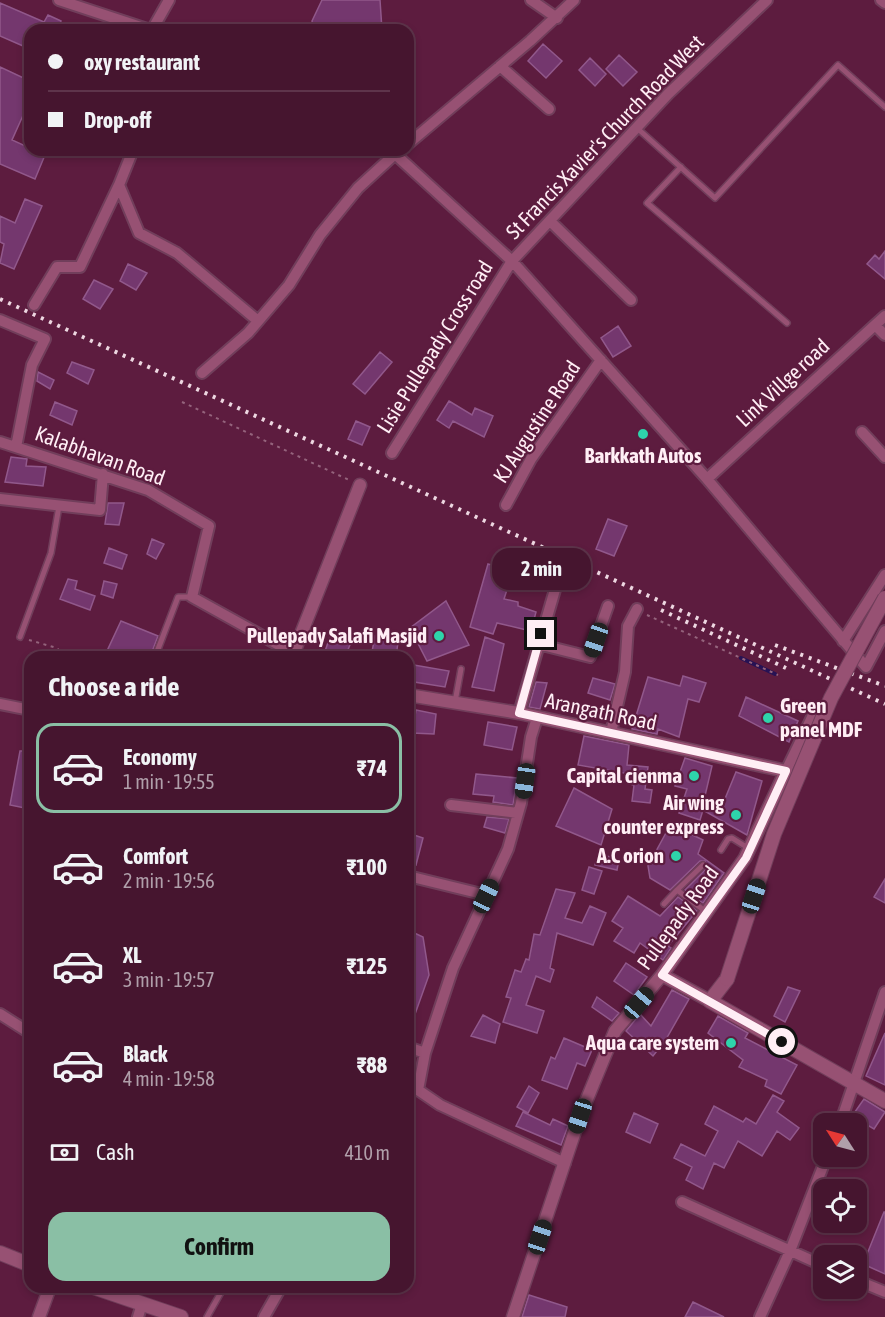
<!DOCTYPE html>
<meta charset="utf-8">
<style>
body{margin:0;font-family:"Asap Condensed",sans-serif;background:#4d1e37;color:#f1f3f6;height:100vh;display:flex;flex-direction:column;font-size:22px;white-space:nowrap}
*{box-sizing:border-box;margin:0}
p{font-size:20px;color:#b09faa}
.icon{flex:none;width:33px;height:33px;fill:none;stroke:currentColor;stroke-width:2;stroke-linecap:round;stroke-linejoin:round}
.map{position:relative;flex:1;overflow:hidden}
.panel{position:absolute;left:24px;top:651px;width:390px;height:642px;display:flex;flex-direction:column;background:#46152f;border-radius:18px;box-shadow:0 3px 9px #0003,0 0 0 2px #5e344b}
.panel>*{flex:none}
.guide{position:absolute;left:24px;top:24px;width:390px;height:132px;border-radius:18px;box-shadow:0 3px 9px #0003,0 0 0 2px #5e344b;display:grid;align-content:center;height:132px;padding:0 24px;background:#46152f}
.needle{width:39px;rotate:306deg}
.controls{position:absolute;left:813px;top:1113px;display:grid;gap:12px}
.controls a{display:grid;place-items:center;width:54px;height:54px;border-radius:12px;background:#46152f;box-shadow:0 3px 9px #0003,0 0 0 2px #5e344b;font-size:30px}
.end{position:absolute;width:27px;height:27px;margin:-14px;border:8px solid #ffeef5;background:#111;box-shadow:0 0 0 3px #111}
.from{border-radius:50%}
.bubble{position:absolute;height:42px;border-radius:18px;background:#46152f;box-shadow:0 3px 9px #0003,0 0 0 2px #5e344b;font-size:20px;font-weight:700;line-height:42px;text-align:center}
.car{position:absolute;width:18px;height:36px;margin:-18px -9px;border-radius:8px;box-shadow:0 0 4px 2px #0007;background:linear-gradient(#222 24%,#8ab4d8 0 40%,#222 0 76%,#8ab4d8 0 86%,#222 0)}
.guide b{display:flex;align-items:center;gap:21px;height:57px;font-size:22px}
.guide b+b{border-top:2px solid #5e344b}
.guide i{width:15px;height:15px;background:#f1f3f6}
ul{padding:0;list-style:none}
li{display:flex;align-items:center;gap:18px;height:90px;margin:0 12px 9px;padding:0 12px;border:3px solid transparent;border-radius:18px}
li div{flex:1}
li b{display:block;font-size:22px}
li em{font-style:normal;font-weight:700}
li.selected{border-color:#8abfa5}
li>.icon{width:54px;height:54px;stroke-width:1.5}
h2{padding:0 24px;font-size:27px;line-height:72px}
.pay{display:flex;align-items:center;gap:15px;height:66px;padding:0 24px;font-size:22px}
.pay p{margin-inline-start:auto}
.primary-button{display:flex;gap:12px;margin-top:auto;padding:12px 24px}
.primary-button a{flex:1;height:69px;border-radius:18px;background:#8abfa5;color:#111;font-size:24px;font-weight:700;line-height:69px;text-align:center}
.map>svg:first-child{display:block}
</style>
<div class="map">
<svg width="885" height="1317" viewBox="0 0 885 1317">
<rect width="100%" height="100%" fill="#5d1c3f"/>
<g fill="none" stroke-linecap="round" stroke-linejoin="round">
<path stroke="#271254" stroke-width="4" d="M741 658 775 674"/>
</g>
<path fill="#74376e" stroke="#91588b" stroke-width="1.5" d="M322 0H380L382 30H314L312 21Z
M0 3 44 22 48 15 61 21 59 28 63 30H30V49L0 36Z
M543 44 562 61 546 78 528 61Z
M619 55 637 72 623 86 606 69Z
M590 58 606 74 595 86 579 70Z
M0 67 30 81V114L25 111 12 140 45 155 35 179 0 164Z
M25 199 42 206 14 269 0 263 4 244 0 242V216L15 223Z
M885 251V279L867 264 875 255 879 259Z
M128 264 147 273 136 290 120 281Z
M94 280 113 289 100 309 83 299Z
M618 326 631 346 613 357 601 338Z
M380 352 392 362 365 394 353 384Z
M72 362 94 370 88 384 67 373Z
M38 372 54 380 50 389 37 381Z
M449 401 472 415 475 408 493 416 484 437 453 421 449 428 437 420Z
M55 402 77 411 72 425 50 415Z
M356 421 370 427 362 445 348 439Z
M11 457 27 459 26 466 46 467 43 486 5 482Z
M108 503H124L119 525 105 524Z
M608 519 627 526 614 556 596 549Z
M152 539 164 544 156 559 147 554Z
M109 548 127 555 122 569 104 563Z
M488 564 513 571 504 599 518 602V606L536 612 531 631 497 623 493 634 470 627Z
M68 579 77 581 75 589 95 596 90 610 60 599Z
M104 581 117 584 113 598 101 594Z
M446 601 469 645 427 661 410 628Z
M121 621 158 636 150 657H120L107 651Z
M331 634 352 640 345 657H323Z
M375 636 398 642 396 657H371Z
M485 637 504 644 494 691 472 687Z
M408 664 449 671 445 687 408 681Z
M683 676 706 683 699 702 688 699 679 737 658 729 657 734 632 729 648 677 680 686Z
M593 678 615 684 610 700 588 693Z
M536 682 547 683 540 709 529 707Z
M746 697 798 721 789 742 739 716Z
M416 710 436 714 434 734 412 733Z
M488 722 517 727 512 750 484 745Z
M584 736 629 745 627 765 648 767 645 789 652 790 650 803 632 801 634 785 629 784 630 774 578 765Z
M20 751H30V809L10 805Z
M685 758 712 766 704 800 722 806 736 772 762 781 747 835 703 810 700 820 679 813 687 789 675 786Z
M476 774 517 778 513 805 493 802 494 796 473 794Z
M574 788 612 809 601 845 556 826Z
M487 817 509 819 505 833 484 827Z
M676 827 703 840 698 854 724 873 703 903 685 890 707 868 705 861H700L670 890 650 878 648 866 667 831Z
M408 833 423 838 416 865 408 863Z
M598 854 619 859 617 870 595 865Z
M589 867 602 871 594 894 582 890Z
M885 879V903L874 897Z
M556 889 575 893 565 918 582 923 590 906 606 913 593 945 557 933 550 968 554 970 550 982 536 976 526 1005 544 1011 537 1033 503 1022 511 998 506 997 515 970 521 972 526 959 529 960 534 934 540 935Z
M628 896 660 916 678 897 697 911 668 946 671 948 663 960 640 943 634 953 614 941 623 928 612 921Z
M408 930 423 937 429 975 409 1031Z
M626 963 647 977 634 995 614 981Z
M788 987 800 991 785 1022 774 1016Z
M672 990 689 999 665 1041 653 1056 626 1031 640 1014 651 1026Z
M597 997 619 1013 612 1021 592 1007Z
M483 1015 500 1024 495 1043 471 1036Z
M718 1016 748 1033 745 1038 797 1065 781 1094 765 1086 767 1080 739 1067 743 1060 708 1033Z
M885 1033V1085L866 1076Z
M564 1038 592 1050 585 1066 577 1063 567 1089 542 1080 551 1057 555 1059Z
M529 1086 539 1093 528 1113 517 1107Z
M773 1095 784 1101 777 1112 799 1128 790 1140 777 1131 762 1156 738 1141 724 1168 714 1163 703 1189 686 1180 692 1167 674 1158 681 1144 705 1156 718 1131 705 1124 714 1106 743 1122 746 1118 756 1124Z
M864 1099 885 1112 874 1129 852 1116Z
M523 1112 550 1125 553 1119 568 1126 561 1145 516 1126Z
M634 1113 658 1124 650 1143 626 1132Z
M884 1212H885V1274L863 1264Z
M529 1295 567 1307 565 1317H522Z
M693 1302 724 1317H685Z"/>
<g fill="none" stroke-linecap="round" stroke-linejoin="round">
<defs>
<path id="service" d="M637 128 715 198 838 65 885 107
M681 167 647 203 787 323
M20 637 51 553 59 506
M155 657 178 597H192
M455 702 461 669
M721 850 728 839 732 838 748 848
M677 890 703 865
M664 904 677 890 705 911
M207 1317 224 1287"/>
<path id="minor" d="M59 0 150 30
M531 0 557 18
M881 0 885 3
M152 30 169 0
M500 66 549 109
M408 144 530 41 574 0
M133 150 119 185 139 233 177 253 258 321
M550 221 631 300
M34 305 57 267H80L119 185
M0 320 45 339 32 365 16 447
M875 325 885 316
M202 373 248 333 289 285 320 235 358 188 395 154 512 261 668 94 767 0
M862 432 885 457
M0 442 148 490 209 526 192 597 293 653
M392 453 512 261 707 479 866 667 885 631
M707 479 875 325 885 335
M0 499 100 510 103 474
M506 505 531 459 601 360
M843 641 885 575
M538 644 590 657 608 606
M0 704 30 710
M519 713 559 576
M607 733 612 728 625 672 628 626 637 609
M786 771 816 709
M451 805 518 813
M408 876 486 895
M0 1014 30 1033
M408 1047 425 1053 418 1090 440 1105 565 1163
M425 1053 453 968 508 849 521 803 531 737 537 718
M840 1124 885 992
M682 1202 824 1266
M856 1280 885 1292
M138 1317 142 1304
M264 1317 281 1287
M760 1317 790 1251 827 1156"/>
<path id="tertiary" d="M292 657 360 485
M408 695 519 713 786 771 745 858 662 975 615 1031 580 1116 513 1317
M662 975 710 1001
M39 1317 50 1287"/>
<path id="secondary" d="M727 979 710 1001 885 1101
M0 1253 30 1265
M93 1287 181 1317"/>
</defs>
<use href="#service" stroke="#713e5b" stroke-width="8"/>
<use href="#minor" stroke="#713e5b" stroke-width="14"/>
<use href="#tertiary" stroke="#713e5b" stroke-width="15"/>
<use href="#secondary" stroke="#713e5b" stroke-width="16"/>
<path stroke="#94637c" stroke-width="2" stroke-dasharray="3 4.5" stroke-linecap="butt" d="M182 402 349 480
M647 615 778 675
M29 640 57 648 60 652 58 657"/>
<use href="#service" stroke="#975173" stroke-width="5"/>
<use href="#minor" stroke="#975173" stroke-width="10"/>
<use href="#tertiary" stroke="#975173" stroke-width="12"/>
<use href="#secondary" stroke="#975173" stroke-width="14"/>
<path stroke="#edd7e1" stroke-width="4" stroke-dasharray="3 6" stroke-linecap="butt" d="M0 299 885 704
M661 610 786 668
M775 645 885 686"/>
<defs>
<path id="secondary-bridge" d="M727 979 774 834 831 698 885 598"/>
</defs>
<use href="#secondary-bridge" stroke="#713e5b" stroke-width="16" stroke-linecap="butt"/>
<use href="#secondary-bridge" stroke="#975173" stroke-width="14"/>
</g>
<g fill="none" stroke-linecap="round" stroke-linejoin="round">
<path stroke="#ffeef5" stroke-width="8" d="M541 634 519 713 786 771 746 858 662 975 782 1042"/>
</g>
<g fill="#2ed4ab" stroke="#5d1c3f" stroke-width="2">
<circle cx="643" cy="434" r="6"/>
<circle cx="439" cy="636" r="6"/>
<circle cx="768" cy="718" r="6"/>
<circle cx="694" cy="776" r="6"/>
<circle cx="736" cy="815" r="6"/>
<circle cx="676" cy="856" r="6"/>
<circle cx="731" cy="1043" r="6"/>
</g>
<g text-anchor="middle" stroke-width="4.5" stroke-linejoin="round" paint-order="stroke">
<g font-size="21" fill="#ffeef5" stroke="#5d1c3f">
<text transform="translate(605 137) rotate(-46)" y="7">St Francis Xavier's Church Road West</text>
<text transform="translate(435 347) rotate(-58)" y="7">Lisie Pullepady Cross road</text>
<text transform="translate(783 383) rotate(-43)" y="7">Link Villge road</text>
<text transform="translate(537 422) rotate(-57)" y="7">KJ Augustine Road</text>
<text transform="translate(100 456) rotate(20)" y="7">Kalabhavan Road</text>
<text transform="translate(601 712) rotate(12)" y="7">Arangath Road</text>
<text transform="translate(678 918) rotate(-54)" y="7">Pullepady Road</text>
</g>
<g font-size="21" font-weight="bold" fill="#ffeef5" stroke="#5d1c3f" text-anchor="end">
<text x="643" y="463" text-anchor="middle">Barkkath Autos</text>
<text x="427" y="643">Pullepady Salafi Masjid</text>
<text x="780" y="713" text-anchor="start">Green<tspan x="780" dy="24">panel MDF</tspan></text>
<text x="682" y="783">Capital cienma</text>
<text x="724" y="810">Air wing<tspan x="724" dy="24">counter express</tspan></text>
<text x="664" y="863">A.C orion</text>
<text x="719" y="1050">Aqua care system</text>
</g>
</g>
</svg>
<div class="controls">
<a><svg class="needle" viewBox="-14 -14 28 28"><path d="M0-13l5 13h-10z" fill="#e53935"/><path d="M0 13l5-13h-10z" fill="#b09faa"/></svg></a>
<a><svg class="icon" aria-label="locate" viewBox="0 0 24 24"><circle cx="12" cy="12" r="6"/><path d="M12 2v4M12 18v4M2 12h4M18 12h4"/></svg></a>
<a><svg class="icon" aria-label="layers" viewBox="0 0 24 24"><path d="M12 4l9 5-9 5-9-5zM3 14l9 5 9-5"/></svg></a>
</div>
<i class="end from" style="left:782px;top:1042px"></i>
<i class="end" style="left:541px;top:634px"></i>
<div class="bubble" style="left:492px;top:548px;width:99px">2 min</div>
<i class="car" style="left:596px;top:640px;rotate:199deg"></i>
<i class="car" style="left:525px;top:781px;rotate:188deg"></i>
<i class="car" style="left:486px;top:896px;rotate:25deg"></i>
<i class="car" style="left:754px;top:896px;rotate:18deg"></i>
<i class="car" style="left:639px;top:1003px;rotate:40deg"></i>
<i class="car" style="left:580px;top:1116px;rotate:198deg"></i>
<i class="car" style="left:540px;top:1237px;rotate:18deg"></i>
<div class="guide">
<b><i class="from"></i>oxy restaurant</b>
<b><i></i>Drop-off</b>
</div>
<section class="panel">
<h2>Choose a ride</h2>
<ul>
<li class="selected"><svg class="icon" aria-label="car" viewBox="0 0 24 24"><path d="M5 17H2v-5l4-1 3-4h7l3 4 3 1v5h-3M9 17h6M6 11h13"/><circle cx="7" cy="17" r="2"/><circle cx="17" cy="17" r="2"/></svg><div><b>Economy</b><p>1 min · 19:55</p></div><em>₹74</em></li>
<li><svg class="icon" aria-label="car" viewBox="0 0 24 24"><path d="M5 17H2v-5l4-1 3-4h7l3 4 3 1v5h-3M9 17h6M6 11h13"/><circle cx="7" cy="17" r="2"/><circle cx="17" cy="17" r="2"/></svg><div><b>Comfort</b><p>2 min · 19:56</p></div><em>₹100</em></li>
<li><svg class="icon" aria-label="car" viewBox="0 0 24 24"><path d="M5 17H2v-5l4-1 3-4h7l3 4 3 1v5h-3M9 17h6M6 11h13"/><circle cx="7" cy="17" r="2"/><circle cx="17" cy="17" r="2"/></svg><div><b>XL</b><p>3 min · 19:57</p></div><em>₹125</em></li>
<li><svg class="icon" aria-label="car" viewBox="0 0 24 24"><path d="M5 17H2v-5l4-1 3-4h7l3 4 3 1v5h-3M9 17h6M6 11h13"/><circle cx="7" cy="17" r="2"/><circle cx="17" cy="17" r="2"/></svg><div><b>Black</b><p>4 min · 19:58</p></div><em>₹88</em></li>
</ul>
<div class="pay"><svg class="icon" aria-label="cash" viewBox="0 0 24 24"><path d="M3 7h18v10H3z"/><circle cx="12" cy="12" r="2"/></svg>Cash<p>410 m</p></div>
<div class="primary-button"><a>Confirm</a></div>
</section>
</div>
